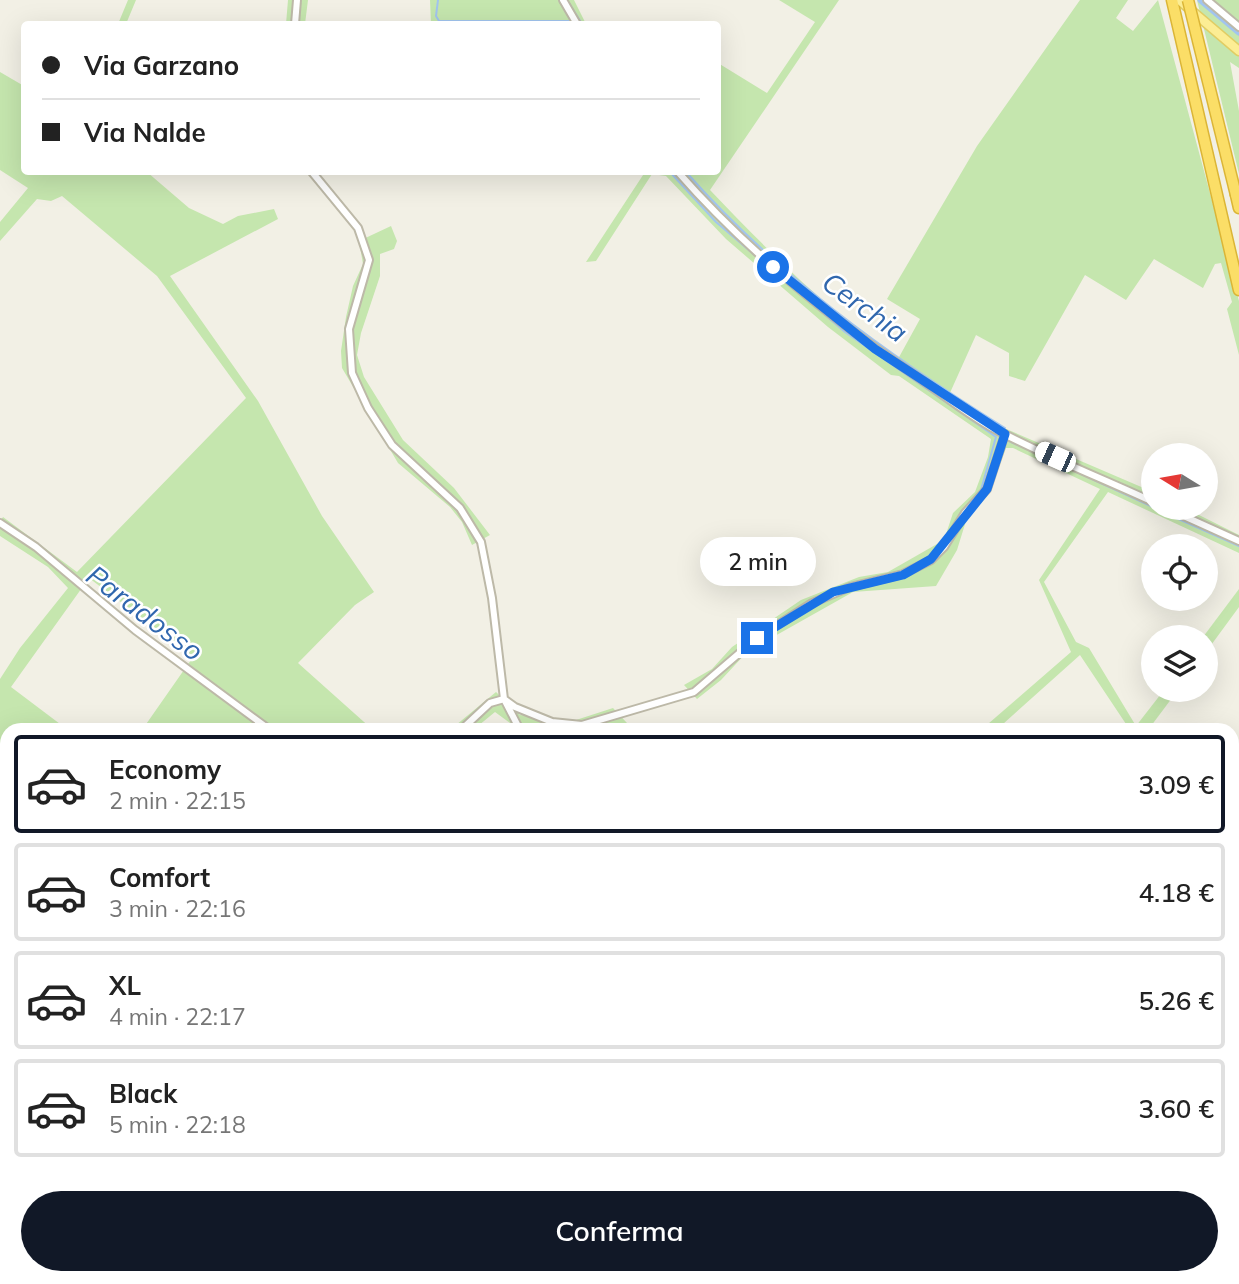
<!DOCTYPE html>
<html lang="it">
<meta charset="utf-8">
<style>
body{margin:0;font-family:Mulish,sans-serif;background:#f2f2f2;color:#222;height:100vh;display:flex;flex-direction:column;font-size:26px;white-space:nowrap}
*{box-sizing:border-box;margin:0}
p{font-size:23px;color:#767676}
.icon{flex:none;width:38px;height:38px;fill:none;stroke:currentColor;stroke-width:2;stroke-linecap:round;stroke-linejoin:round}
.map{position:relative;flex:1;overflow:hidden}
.details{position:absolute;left:0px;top:723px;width:1239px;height:562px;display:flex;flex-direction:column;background:#fff;border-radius:21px 21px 0 0;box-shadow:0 7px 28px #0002}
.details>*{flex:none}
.top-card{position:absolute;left:21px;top:21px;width:700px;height:154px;border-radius:7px;box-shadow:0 7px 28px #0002;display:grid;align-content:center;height:154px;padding:0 21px;background:#fff}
.needle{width:46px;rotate:281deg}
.buttons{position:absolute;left:1141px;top:443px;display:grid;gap:14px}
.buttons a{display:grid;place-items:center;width:77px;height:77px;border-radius:50%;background:#fff;box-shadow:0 7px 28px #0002;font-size:35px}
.end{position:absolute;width:32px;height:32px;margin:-16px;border:9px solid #1a73e8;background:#fff;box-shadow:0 0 0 4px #fff}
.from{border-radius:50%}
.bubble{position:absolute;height:49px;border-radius:24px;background:#fff;box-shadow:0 7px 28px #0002;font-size:23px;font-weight:600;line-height:49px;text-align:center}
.car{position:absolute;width:21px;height:42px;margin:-21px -10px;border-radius:9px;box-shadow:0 0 5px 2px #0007;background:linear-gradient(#fff 24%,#345 0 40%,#fff 0 76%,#345 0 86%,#fff 0)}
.top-card b{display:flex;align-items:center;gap:24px;height:66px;font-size:26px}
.top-card b+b{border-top:2px solid #e0e0e0}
.top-card i{width:18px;height:18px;background:#222}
ul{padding:12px 0 0;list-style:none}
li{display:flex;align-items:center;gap:21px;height:98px;margin:0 14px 10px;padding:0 7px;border:4px solid #e0e0e0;border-radius:7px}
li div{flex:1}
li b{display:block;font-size:26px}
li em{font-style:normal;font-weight:600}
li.current{border-color:#111827}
li>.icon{width:63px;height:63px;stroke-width:1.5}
.cta{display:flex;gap:14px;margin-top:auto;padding:14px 21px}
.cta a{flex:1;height:80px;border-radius:42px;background:#111827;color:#fff;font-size:28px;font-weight:600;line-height:80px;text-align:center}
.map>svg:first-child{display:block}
</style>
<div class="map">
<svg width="1239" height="1284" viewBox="0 0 1239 1284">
<rect width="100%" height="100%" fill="#f2f0e5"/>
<path fill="#c5e6ae" d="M128 0H136L126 24H118Z
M288 0H308L305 24H286Z
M430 0H574L586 24H431Z
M779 0H839L710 190C769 252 828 311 898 359L920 319 887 299 977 146 1080 0H1128L1116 18 1133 31 1158 0 1239 301V355L1227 309 1232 302 1221 263 1215 264 1203 288 1154 259 1126 300 1085 275 1025 381 1009 376V353L976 335 949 395 990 422 1153 492V508H1185L1239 535V553L1108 492 1044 582 1076 642 1089 648 1136 726 1164 690H1178L1148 730H1130L1080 655 1003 724 1007 730H981L1071 652 1039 580 1100 489 1013 448H1006L992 486 966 521 957 550 936 586 853 592 748 651 721 680 697 699 684 685 712 669 732 647 801 600 859 577 888 572 944 540 953 513 975 492 988 457 991 439 899 376 891 375 828 327 726 239 666 176 652 174 596 261 586 262 645 172H718V63L767 93 815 22Z
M1197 0H1239V68L1230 62 1239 111V174Z
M0 72 24 86V172H147L189 208 223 224 238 216 274 209 278 219 170 276 258 401 322 516 374 592 355 605 298 663 373 730H142L193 657 89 578 11 687 68 730H7V1257L0 1256V679L20 648 68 588 48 567 0 536V522L3 517 77 572 246 398 157 276 62 196 51 201 37 199 0 241V222L28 188 0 170Z
M391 226 397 241 394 249 380 254V276L361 333 357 355 364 377 403 440 454 488 490 535 472 545 462 522 450 507 398 463 342 368 341 351 346 317 353 286 363 264 359 241Z
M1239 589V607L1206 652 1203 637Z
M496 692 520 715 576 720 613 708 627 723 598 730H512L510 723 495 712 473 730H450Z
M1019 1278H1176L1188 1284H1031Z"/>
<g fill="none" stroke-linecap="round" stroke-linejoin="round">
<path stroke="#a1c4ef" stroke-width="2" d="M438 0 436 16 439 21H570L572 24
M567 0 582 24
M670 172 716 222 845 332 996 437 981 490 965 509
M686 172C777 275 888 355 1005 428
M1009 441 1153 507
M1154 508 1239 546"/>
<path stroke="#a1c4ef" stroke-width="7" d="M1201 0 1239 32"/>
<path stroke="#a1c4ef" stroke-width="12" d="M0 1210H7
M1092 1278 1102 1284"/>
<defs>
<path id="minor" d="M563 0 577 24
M1207 0 1239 27
M295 24 297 0
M312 172 358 228 369 260 349 329 352 373 368 408 392 445 460 508 481 542 492 598 504 699 520 730
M678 172C748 252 831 319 919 378 942 394 965 412 989 426 1042 455 1099 477 1153 502
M1166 508 1239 541
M0 523 36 547 135 630 270 730
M461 730 490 703 504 699 515 707 552 722 582 725 694 692 757 638 812 603 850 587 903 574 931 560 944 547 965 513 987 489 1005 434
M1232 1167 1239 1173
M978 1278 989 1284
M849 1284 854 1278"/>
<path id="major" d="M1179 0 1239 51"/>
<path id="highway" d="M1172 0 1239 290
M1236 195 1239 208"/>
</defs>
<use href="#minor" stroke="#bdb9a8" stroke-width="10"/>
<use href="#major" stroke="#e1cd64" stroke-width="11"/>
<use href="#highway" stroke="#dbb536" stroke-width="13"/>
<use href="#minor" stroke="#fff" stroke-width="6"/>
<use href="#major" stroke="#fced94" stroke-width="8"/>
<use href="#highway" stroke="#fbde67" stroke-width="10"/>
<defs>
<path id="highway-bridge" d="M1188 0 1236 195"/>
</defs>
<use href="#highway-bridge" stroke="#dbb536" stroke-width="13" stroke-linecap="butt"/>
<use href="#highway-bridge" stroke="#fbde67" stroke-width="10"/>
</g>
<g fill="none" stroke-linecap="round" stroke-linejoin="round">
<path stroke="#1a73e8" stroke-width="9" d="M757 638 833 592 903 575 931 559 987 489 1005 434 875 349 773 267"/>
</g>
<g text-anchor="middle" stroke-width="5" stroke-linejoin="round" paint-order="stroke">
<g font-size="28" font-style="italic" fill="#3067ae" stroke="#fff">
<text transform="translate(865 307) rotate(36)" y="10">Cerchia</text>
<text transform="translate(145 613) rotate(37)" y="10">Paradosso</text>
</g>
</g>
</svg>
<div class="buttons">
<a><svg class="needle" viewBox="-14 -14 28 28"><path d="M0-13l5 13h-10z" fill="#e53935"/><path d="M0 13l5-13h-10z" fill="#767676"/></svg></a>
<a><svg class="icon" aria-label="locate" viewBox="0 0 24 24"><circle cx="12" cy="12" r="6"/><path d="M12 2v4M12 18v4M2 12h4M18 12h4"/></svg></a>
<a><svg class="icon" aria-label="layers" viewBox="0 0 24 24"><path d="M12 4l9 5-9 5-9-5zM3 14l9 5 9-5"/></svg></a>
</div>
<i class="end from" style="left:773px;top:267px"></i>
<i class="end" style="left:757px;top:638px"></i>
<div class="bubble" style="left:700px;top:537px;width:116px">2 min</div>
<i class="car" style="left:1055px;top:457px;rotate:294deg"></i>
<div class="top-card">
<b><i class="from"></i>Via Garzano</b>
<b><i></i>Via Nalde</b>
</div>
<section class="details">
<ul>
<li class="current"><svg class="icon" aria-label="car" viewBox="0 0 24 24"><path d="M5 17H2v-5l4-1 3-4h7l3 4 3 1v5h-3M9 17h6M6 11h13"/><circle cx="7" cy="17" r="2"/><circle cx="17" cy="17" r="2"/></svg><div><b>Economy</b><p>2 min · 22:15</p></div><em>3.09 €</em></li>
<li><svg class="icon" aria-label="car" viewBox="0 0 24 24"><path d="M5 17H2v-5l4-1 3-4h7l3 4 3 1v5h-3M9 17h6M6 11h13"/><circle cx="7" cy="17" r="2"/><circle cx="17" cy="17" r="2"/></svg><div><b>Comfort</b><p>3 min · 22:16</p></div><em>4.18 €</em></li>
<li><svg class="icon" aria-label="car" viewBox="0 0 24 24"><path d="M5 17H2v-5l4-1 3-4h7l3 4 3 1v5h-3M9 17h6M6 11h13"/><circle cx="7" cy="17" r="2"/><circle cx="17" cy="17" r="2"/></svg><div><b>XL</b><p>4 min · 22:17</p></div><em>5.26 €</em></li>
<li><svg class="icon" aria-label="car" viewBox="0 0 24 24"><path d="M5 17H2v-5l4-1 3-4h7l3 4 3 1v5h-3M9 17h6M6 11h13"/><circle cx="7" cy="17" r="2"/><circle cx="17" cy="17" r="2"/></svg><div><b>Black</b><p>5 min · 22:18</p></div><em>3.60 €</em></li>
</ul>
<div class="cta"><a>Conferma</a></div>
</section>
</div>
